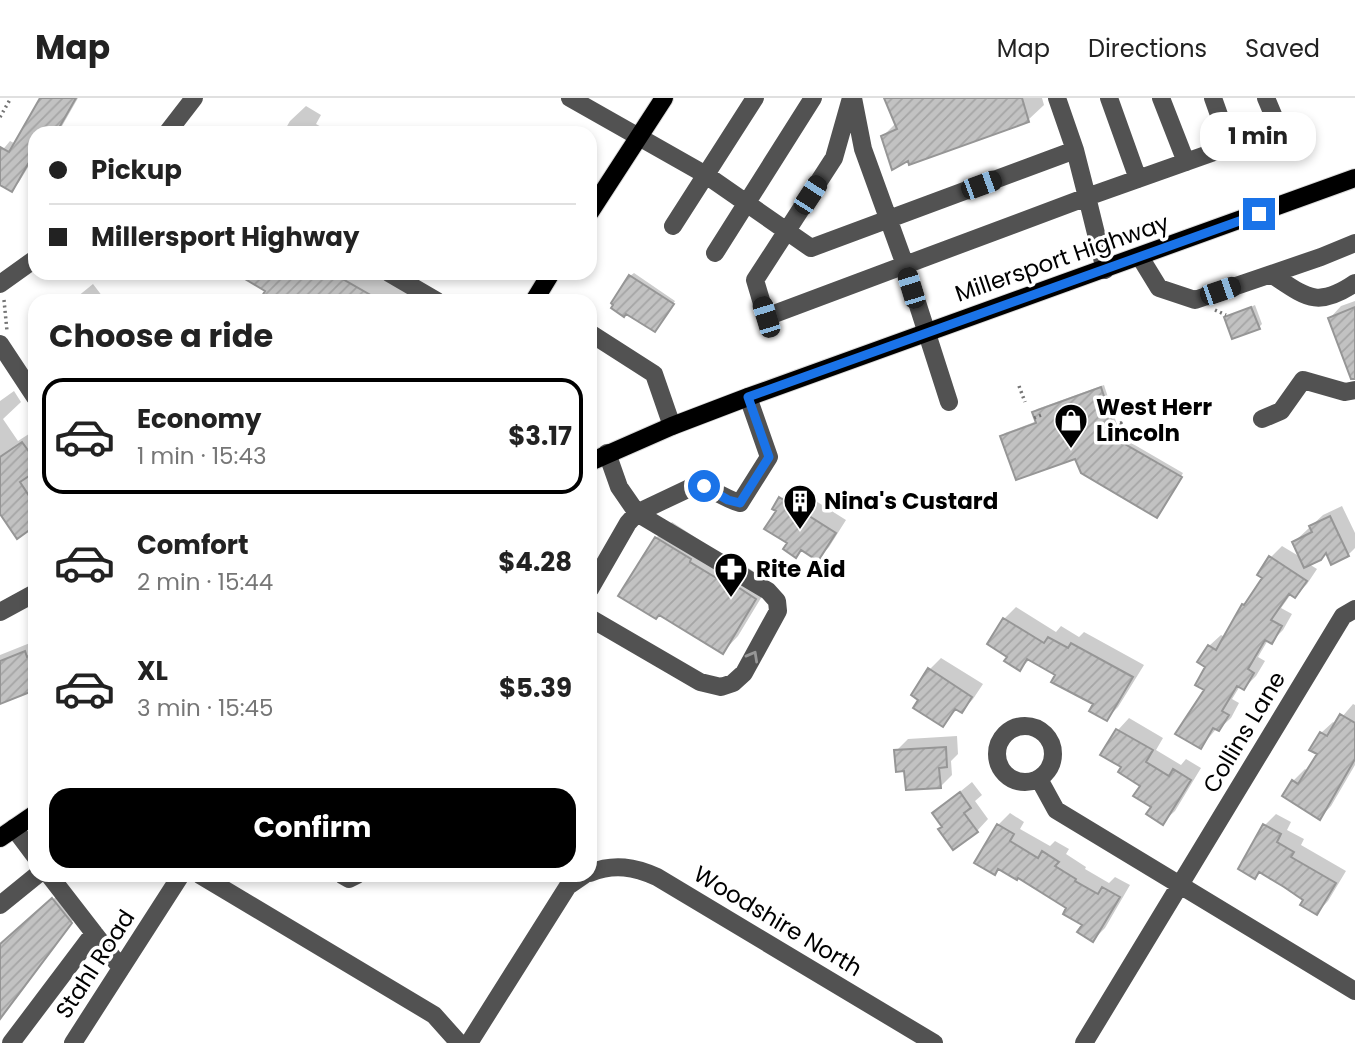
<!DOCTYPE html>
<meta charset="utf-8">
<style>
body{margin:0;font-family:Poppins,sans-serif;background:#f6f6f6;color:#222;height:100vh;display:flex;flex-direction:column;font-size:26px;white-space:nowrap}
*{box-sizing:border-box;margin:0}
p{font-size:23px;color:#767676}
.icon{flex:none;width:38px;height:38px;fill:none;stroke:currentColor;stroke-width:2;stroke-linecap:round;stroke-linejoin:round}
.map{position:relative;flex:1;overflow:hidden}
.panel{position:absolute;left:28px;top:196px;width:569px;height:588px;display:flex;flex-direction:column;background:#fff;border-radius:21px;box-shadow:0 4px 10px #0003}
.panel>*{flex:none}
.top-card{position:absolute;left:28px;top:28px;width:569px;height:154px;border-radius:21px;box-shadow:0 4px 10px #0003;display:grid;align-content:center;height:154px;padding:0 21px;background:#fff}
.end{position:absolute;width:32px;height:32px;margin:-16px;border:9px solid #1a73e8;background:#fff;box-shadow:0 0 0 4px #fff}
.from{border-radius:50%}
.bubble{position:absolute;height:49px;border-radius:21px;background:#fff;box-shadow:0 4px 10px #0003;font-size:23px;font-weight:700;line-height:49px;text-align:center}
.car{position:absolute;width:21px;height:42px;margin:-21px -10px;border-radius:9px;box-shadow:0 0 5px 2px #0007;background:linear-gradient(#222 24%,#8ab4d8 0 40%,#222 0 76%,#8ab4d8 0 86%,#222 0)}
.top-card b{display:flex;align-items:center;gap:24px;height:66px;font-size:26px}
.top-card b+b{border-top:2px solid #e0e0e0}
.top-card i{width:18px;height:18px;background:#222}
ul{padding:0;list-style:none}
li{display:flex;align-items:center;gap:21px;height:116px;margin:0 14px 10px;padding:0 7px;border:4px solid transparent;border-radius:21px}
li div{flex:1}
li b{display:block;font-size:26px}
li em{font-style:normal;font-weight:700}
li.selected{border-color:#000}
li>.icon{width:63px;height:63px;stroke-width:1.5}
h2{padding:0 21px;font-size:32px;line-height:84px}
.button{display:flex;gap:14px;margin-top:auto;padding:14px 21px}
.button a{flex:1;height:80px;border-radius:21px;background:#000;color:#fff;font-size:28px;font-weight:700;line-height:80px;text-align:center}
header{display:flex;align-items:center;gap:42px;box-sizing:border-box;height:98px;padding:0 35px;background:#fff;border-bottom:2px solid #e0e0e0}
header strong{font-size:33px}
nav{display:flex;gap:38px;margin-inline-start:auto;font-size:24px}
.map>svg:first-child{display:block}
</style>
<header>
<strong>Map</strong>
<nav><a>Map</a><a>Directions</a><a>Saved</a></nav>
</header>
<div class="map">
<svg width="1355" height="945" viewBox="0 0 1355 945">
<defs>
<pattern id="building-hatch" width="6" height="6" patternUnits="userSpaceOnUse" patternTransform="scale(1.75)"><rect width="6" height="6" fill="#c2c2c2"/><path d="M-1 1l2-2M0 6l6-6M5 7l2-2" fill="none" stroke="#a5a5a5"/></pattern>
</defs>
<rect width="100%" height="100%" fill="#fff"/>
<path fill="#0003" d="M42 0H78L58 35H35V68L30 66 19 84 12 92 0 85V55L10 43 16 46Z
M886 0H1042L1044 7 1028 22 883 38 896 25Z
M306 8 321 17 316 26 332 35H283L290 23Z
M238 175H375L424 203H266L268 192Z
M634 175 675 203 658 229 627 214 630 178Z
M93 186 106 203H72Z
M1355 203V271L1330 220 1341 208Z
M1255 207 1262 226 1259 229 1226 220Z
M1104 287 1121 339 1183 375 1160 415 1076 359 1002 338 1005 335 1037 323 1034 314 1037 311Z
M14 293 21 304 3 321 18 343 35 332V426L0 413V303Z
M792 388 846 422 829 449 818 461 802 451 796 458 778 412 774 410Z
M1342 408 1355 435V450L1348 457 1327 454 1309 466 1317 471 1307 486 1295 498 1291 496 1281 510 1292 516 1283 532 1271 544 1268 542 1258 559 1265 563 1256 578 1244 590 1240 588 1232 601 1239 605 1231 620 1219 631 1217 630 1201 649 1209 548 1221 537 1225 539 1244 507 1265 480 1271 459 1282 448 1302 460 1294 444 1323 417Z
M672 424 745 472 747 469 770 485 738 538 723 554 656 440Z
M1016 509 1056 534 1061 528 1079 539 1084 534 1144 567 1118 609 1106 621 1096 606 1057 577 1030 561 1020 571 1010 558 989 545 1004 521Z
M35 543V591L0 605V557Z
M941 560 983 586 973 601 962 613 958 610 943 627 930 571Z
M1353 606 1355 607V667L1331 708 1320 720 1284 698 1293 683 1305 671 1308 673 1319 656 1321 635 1333 624 1336 626Z
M1129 620 1163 640 1156 652 1181 667 1186 661 1201 670 1175 713 1163 724 1142 687 1124 669 1103 656 1118 632Z
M957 638 958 656 951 663 952 677 940 689 906 671 896 653 908 641Z
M972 684 982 697 975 703 988 721 977 733 944 728 934 715Z
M1010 715 1024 724 1020 731 1050 748 1055 743 1069 751 1066 756 1086 769 1085 771 1109 785 1115 779 1130 787 1105 830 1093 842 1084 826 1069 810 1018 778 999 770 995 775 998 727Z
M1276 716 1291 724 1287 732 1304 741 1301 747 1346 773 1328 803 1317 815 1305 802 1260 773 1255 779 1265 727Z
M98 777H109L103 782Z
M57 798 74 821 0 919V848Z"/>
<path fill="url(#building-hatch)" stroke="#969696" stroke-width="2" d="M40 0H76L56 35H35V71L28 66 12 94 0 87V49L9 54Z
M884 0H1022L1029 24 909 67 908 63 892 72 881 38 897 31Z
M235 175H343L341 180 381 203H259L265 193Z
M629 177 674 206 655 234 626 216 624 219 611 210 613 207 611 205Z
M1251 209 1260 231 1232 241 1224 219Z
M1355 209V281H1351L1328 220Z
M1101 289 1118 342 1182 379 1157 420 1081 375 1075 361 1016 382 1000 338 1036 325 1032 314Z
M22 344 35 362V374L20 384 35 407V428L17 441 0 416V359Z
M779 399 836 435 818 463 801 452 796 460 783 451 787 445 764 431 776 413 772 411Z
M1330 418 1349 458 1331 467 1326 455 1321 462 1304 470 1292 444 1312 434 1309 428Z
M655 439 691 461 690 464 728 487 730 484 756 501 723 556 659 517 656 521 618 498Z
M1269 458 1307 483 1295 500 1289 496 1271 522 1282 528 1272 546 1265 542 1248 571 1254 575 1244 592 1237 588 1222 613 1229 617 1219 633 1213 630 1201 651 1175 636 1204 592 1195 587 1205 569 1197 564 1208 547 1216 552 1242 506 1244 507 1262 480 1257 477Z
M1003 520 1044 545 1048 539 1068 550 1071 545 1133 579 1107 623 1089 613 1093 606 1051 584 1055 577 1027 561 1020 573 1004 563 1007 559 987 546Z
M25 553 27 559 35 556V592L0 606V563Z
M928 570 972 599 962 615 955 611 943 629 913 610 918 602 911 597Z
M1340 616 1355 625V661L1320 722 1282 698 1292 682 1298 686 1317 656 1309 652 1320 634 1327 638Z
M1116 631 1153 652 1146 664 1169 678 1173 671 1191 682 1163 727 1146 716 1151 709 1133 698 1140 688 1118 674 1121 669 1100 657Z
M946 649 947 669 939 670 941 690 906 692 904 673 896 674 894 652Z
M960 694 971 710 964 715 978 734 953 752 938 731 942 729 932 715Z
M997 726 1014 736 1010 743 1038 760 1042 753 1059 764 1055 768 1076 781 1075 783 1098 796 1102 789 1120 799 1093 844 1077 834 1082 827 1063 816 1066 810 1018 780 1017 782 998 771 995 777 974 765Z
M1263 726 1281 736 1277 744 1294 754 1291 759 1336 785 1317 817 1300 807 1303 802 1284 789 1259 774 1255 781 1238 771Z
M52 800 72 825 0 921V846Z"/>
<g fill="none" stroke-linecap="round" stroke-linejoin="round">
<defs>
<path id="major" d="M590 114 664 0
M534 203 551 175
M590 364 672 328 748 299 1355 80
M0 740 35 716"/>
</defs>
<use href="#major" stroke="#dbdbdb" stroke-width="20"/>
<path stroke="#747474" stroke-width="3.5" stroke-dasharray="2 3.5" stroke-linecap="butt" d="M0 19 11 0
M4 202 7 233
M1215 212 1226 217
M1019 288 1025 304
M1118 312 1131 307
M1034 320 1044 316
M1115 331 1116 330 1120 341 1123 339 1118 326 1121 325 1126 339 1140 332"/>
<path stroke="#525252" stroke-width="18" d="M570 0 706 77 811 150 1075 52 1057 0
M851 0 834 60 755 182 766 219 905 167 863 51 853 0
M1109 0 1138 81
M1161 0 1186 64
M1213 0 1230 48
M167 35 194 0
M673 128 755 0
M715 155 813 0
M1140 159 1159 190 1195 202 1321 159 1355 145
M1105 172 1087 99 1279 31 1266 0
M389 175 437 203
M1271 176C1306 199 1317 211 1355 185
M0 186 35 161
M590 235 654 276 672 328
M0 246 35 299
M949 304 905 167 1087 99 1075 52
M1262 321 1281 313 1303 282 1345 294 1355 292
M590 491 628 425 637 415 694 388C711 388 724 401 740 405L769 359 748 299
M0 514 35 495
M590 520 700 584 721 589 733 585 744 575 778 513 777 503 768 493 637 415 619 389 607 355
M997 656a28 28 0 1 1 56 0a28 28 0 1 1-56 0Z
M1039 681 1056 712 1355 893
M14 730 35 758
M590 775C614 765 635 769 657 779L934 945
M49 777 121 870
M200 777 434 917 459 945
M342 777 349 781 357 777
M0 807 37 777
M11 945 94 835
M73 945 181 777
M469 945 568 788 584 777
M1084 945 1343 518 1355 511"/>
<use href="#major" stroke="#000" stroke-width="18"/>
</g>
<defs><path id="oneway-chevron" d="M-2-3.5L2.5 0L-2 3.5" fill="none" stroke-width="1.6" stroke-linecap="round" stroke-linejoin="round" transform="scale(1.75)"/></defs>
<use stroke="#979797" href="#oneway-chevron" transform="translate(753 558) rotate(-61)"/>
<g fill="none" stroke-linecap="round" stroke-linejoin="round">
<path stroke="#1a73e8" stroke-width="9" d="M704 388 728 402 740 405 769 359 748 299 1259 116"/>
</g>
<defs>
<symbol id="shop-pin" viewBox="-11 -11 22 30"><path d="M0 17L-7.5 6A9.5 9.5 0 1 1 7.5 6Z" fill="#000" stroke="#fff"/><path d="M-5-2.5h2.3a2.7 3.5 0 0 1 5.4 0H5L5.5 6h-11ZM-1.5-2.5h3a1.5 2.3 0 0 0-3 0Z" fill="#fff"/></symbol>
<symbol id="building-pin" viewBox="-11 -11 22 30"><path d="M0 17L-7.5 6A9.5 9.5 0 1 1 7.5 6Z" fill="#000" stroke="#fff"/><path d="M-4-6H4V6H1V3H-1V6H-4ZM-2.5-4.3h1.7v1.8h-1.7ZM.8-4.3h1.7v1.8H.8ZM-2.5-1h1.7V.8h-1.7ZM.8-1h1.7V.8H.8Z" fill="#fff"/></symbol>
<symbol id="pharmacy-pin" viewBox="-11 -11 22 30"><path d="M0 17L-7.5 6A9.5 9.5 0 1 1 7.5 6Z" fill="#000" stroke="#fff"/><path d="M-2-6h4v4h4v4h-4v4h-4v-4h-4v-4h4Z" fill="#fff"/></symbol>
</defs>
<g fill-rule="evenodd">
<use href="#shop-pin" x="1052" y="303" width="38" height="52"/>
<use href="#building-pin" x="781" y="384" width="38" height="52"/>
<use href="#pharmacy-pin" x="712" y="452" width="38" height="52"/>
</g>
<g text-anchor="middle" stroke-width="7" stroke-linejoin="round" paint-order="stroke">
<g font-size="23" fill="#000" stroke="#fff">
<text transform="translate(1062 160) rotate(-19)" y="8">Millersport Highway</text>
<text transform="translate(1244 634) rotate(-59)" y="8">Collins Lane</text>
<text transform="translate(778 823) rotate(31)" y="8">Woodshire North</text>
<text transform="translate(95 866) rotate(-57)" y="8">Stahl Road</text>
</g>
<g font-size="23" font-weight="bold" fill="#000" stroke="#fff" text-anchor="start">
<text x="1096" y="317">West Herr<tspan x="1096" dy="26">Lincoln</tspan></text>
<text x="824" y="411">Nina's Custard</text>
<text x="756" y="479">Rite Aid</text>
</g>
</g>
</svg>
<i class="end from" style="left:704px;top:388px"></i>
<i class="end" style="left:1259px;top:116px"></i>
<div class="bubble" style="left:1200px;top:14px;width:116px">1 min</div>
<i class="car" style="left:981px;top:87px;rotate:70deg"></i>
<i class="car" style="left:810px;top:97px;rotate:33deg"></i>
<i class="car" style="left:911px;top:190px;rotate:343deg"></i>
<i class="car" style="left:1220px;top:193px;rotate:71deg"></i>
<i class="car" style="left:766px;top:219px;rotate:343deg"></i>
<div class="top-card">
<b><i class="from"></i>Pickup</b>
<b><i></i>Millersport Highway</b>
</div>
<section class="panel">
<h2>Choose a ride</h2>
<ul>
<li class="selected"><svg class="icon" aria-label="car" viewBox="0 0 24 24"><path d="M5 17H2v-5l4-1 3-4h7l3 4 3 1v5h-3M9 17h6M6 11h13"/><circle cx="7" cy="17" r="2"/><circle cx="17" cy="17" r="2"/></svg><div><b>Economy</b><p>1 min · 15:43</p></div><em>$3.17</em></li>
<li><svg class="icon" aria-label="car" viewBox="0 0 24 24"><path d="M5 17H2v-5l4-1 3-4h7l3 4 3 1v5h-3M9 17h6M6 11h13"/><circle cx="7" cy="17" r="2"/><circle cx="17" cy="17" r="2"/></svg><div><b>Comfort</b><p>2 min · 15:44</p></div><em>$4.28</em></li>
<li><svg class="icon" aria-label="car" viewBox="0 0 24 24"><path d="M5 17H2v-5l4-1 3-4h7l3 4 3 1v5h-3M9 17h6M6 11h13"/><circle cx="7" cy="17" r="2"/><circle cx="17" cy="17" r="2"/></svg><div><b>XL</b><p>3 min · 15:45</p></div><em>$5.39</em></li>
</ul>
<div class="button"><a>Confirm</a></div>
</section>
</div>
